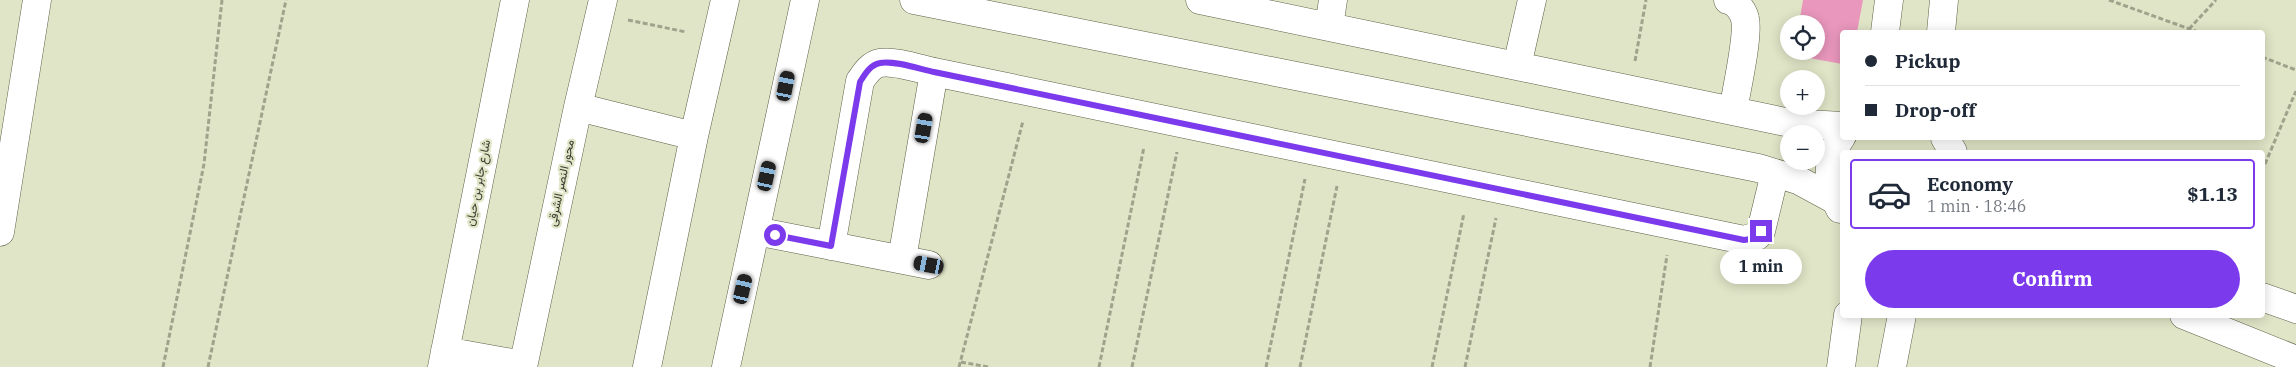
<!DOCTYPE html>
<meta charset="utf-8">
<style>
body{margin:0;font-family:"IBM Plex Serif",Vazirmatn,serif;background:#f2f2f3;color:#1f2937;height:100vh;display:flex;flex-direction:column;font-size:19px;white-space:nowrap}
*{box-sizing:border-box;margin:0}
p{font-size:16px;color:#747a83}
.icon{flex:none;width:28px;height:28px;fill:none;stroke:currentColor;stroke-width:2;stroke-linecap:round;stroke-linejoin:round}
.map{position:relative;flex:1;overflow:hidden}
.side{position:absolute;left:1840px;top:150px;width:425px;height:168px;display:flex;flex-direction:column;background:#fff;border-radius:5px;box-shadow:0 2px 12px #0003}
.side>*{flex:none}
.hud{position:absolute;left:1840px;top:30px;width:425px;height:110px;border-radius:5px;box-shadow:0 2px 12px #0003;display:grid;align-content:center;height:110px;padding:0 25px;background:#fff}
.controls{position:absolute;left:1780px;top:15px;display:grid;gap:10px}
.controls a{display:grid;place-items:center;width:45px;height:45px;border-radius:50%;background:#fff;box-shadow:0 2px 12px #0003;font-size:25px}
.end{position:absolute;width:22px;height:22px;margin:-11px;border:6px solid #7c3aed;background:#fff;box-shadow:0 0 0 2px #fff}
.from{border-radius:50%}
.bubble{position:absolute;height:35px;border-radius:18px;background:#fff;box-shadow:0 2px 12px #0003;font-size:16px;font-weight:700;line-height:35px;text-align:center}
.car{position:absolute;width:15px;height:30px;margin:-15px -8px;border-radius:6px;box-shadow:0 0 4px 1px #0007;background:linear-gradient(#222 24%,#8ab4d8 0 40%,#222 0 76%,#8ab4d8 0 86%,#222 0)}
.hud b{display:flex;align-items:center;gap:18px;height:48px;font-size:19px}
.hud b+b{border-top:1px solid #e0e1e3}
.hud i{width:12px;height:12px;background:#1f2937}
ul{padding:9px 0 0;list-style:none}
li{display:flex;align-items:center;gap:15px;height:70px;margin:0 10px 8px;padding:0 15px;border:2px solid transparent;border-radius:5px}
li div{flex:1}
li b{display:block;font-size:19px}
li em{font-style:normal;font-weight:700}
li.on{border-color:#7c3aed}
li>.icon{width:45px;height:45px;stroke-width:1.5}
.primary-button{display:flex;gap:10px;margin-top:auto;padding:10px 25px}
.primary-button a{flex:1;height:58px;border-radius:30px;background:#7c3aed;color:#fff;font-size:20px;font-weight:700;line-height:58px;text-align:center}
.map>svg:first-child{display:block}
</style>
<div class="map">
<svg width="2296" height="367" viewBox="0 0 2296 367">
<rect width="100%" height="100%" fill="#e1e5c7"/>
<path fill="#e997bc" d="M1803 0H1863L1857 32H1842V64L1793 55 1794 51H1816V24H1799Z"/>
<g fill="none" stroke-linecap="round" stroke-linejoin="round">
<defs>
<path id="minor" d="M914 0 1758 168 1798 180 1835 200
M1200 0 1790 123 1842 126
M1728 0C1736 2 1743 10 1745 19 1749 35 1736 92 1733 111
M1329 27 1333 0
M1885 32 1889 0
M1941 32 1944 0
M1517 66 1532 0
M578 107 694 136
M1945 138 1953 152
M1840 209C1826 186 1826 158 1842 136
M756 231 929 265
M0 232 37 0
M831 246 860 81C865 74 870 65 880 63 893 60 920 69 934 72L1744 240 1757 236 1761 231 1775 173
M902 259 934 72
M2262 297 2296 309
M2184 315 2296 360
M445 351 523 365
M442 367 515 0
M523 367 578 107 603 0
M647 367 694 136 725 0
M726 367 805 0
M1841 367 1848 315
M1892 367 1902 315"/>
</defs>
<use href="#minor" stroke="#5d6046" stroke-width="29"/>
<path stroke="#a0a38c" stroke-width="3" stroke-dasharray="5 2.5" stroke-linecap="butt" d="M2109 0 2198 32
M628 20 686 32
M2189 29 2216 0
M2262 57 2296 70
M1635 61 1646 0
M2262 171 2296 91
M961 362 988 367
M163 367 204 164 222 0
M208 367 286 0
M959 367 1023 121
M1099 367 1144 147
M1132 367 1177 152
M1266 367 1305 179
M1300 367 1337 186
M1432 367 1464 213
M1465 367 1496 218
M1650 367 1667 255"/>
<use href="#minor" stroke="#fff" stroke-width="28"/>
</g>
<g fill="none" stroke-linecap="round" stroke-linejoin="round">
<path stroke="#7c3aed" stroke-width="6" d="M775 235 831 246 860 82C865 74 870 65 880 63 893 60 920 69 934 72L1744 240 1751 239 1761 231"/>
</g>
<g text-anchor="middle" stroke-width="4.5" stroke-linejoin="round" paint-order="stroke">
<g font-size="12" fill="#393b2f" stroke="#e1e5c7">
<text transform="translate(478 183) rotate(-79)" y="4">شارع جابر بن حيان</text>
<text transform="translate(561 183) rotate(-78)" y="4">محور النصر الشرقى</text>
</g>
</g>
</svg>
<div class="controls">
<a><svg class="icon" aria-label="locate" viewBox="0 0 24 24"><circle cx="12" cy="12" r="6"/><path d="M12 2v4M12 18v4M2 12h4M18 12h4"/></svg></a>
<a>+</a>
<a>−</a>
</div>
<i class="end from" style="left:775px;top:235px"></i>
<i class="end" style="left:1761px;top:231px"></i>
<div class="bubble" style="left:1720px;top:249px;width:82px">1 min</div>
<i class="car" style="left:786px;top:86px;rotate:11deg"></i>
<i class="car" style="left:924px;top:128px;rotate:10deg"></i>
<i class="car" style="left:767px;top:176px;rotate:12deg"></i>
<i class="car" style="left:929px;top:265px;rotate:281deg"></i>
<i class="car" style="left:743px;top:289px;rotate:13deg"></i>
<div class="hud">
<b><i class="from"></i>Pickup</b>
<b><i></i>Drop-off</b>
</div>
<section class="side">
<ul>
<li class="on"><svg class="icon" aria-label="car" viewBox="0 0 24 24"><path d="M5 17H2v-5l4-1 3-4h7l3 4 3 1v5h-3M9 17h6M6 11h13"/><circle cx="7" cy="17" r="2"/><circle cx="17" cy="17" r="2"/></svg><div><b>Economy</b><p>1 min · 18:46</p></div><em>$1.13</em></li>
</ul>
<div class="primary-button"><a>Confirm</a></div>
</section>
</div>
